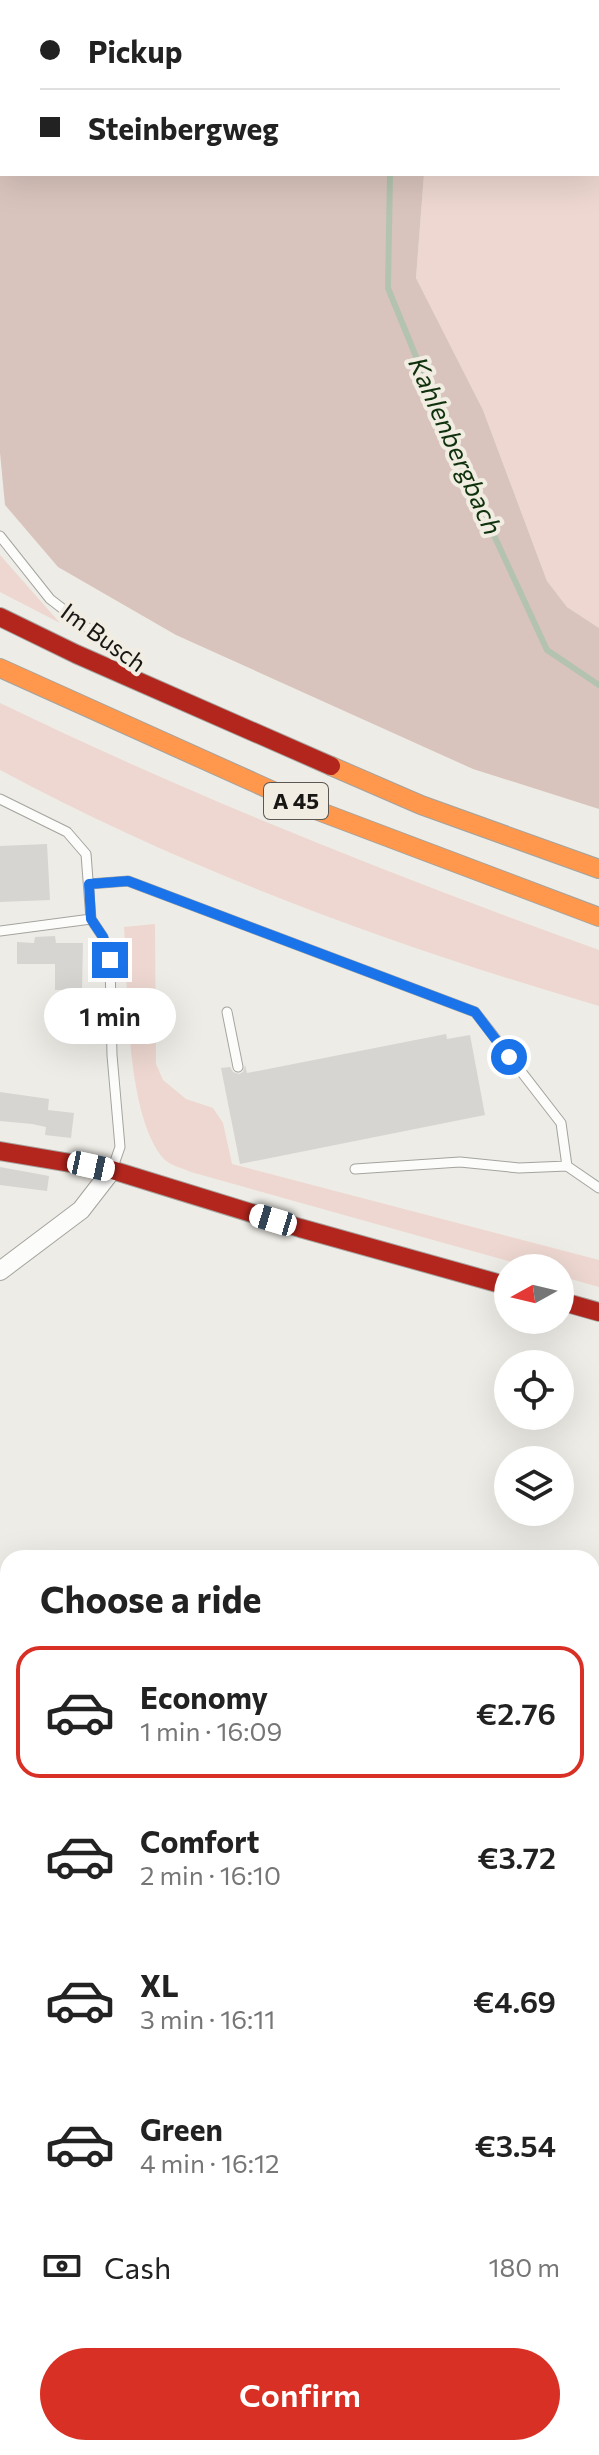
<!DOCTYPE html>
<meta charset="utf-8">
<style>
body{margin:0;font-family:Commissioner,sans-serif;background:#f2f2f2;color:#222;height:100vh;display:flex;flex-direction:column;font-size:30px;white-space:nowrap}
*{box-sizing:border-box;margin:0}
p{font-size:26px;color:#767676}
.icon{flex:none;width:44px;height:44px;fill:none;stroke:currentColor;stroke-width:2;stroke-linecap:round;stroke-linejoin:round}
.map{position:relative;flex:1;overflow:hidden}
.drawer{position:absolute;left:0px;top:1550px;width:600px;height:906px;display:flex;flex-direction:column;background:#fff;border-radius:24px 24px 0 0;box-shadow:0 8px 32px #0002}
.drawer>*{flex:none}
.hud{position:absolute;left:0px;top:0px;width:600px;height:176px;box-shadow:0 8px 32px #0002;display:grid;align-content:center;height:176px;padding:0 40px;background:#fff}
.needle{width:52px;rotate:262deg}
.tools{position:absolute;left:494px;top:1254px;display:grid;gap:16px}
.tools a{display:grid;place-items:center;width:80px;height:80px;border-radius:50%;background:#fff;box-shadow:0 8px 32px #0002;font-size:40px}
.end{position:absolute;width:36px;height:36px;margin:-18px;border:10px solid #1a73e8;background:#fff;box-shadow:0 0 0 4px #fff}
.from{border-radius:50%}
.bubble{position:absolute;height:56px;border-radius:28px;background:#fff;box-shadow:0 8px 32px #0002;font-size:26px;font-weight:600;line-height:56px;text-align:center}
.car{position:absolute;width:24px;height:48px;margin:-24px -12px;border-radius:10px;box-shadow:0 0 6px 2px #0007;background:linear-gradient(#fff 24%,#345 0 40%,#fff 0 76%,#345 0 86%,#fff 0)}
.hud b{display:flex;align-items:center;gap:28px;height:76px;font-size:30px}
.hud b+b{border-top:2px solid #e0e0e0}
.hud i{width:20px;height:20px;background:#222}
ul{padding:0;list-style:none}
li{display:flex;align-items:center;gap:24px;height:132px;margin:0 16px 12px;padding:0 24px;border:4px solid transparent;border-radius:24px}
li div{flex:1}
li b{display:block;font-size:30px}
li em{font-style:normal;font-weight:600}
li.active{border-color:#d93025}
li>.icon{width:72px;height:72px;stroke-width:1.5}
h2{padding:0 40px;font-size:36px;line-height:96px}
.pay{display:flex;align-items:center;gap:20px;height:88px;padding:0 40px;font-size:30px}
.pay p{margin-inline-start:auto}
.primary-button{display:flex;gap:16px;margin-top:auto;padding:16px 40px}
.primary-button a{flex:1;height:92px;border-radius:48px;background:#d93025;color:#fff;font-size:32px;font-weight:600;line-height:92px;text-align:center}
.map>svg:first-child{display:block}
</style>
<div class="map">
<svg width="599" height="2455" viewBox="0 0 599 2455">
<rect width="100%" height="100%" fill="#eeece6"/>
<path fill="#edd7d0" d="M438 0H599V628L567 607 547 581 483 410 416 278 424 174H598V2Z
M0 555 60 623 0 592Z
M0 703C194 797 396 877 599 950V1006C394 946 188 871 0 770Z
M155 924 156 1064 163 1080 186 1099 213 1108 223 1123 232 1164 599 1260V1287L560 1276V1268H533L191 1172C182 1168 169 1165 163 1158 125 1113 128 986 124 927Z
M0 2221 8 2224V2389L0 2390Z
M189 2448H309L307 2455H189Z"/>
<path fill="#d9c4bd" d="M0 0H438L2 2V174H424L416 278 483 410 547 581 567 607 599 628V809L473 769 176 635 58 567 5 505 0 453Z"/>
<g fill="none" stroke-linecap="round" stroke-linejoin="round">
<path stroke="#b3c3af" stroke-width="6" d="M405 2 406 0
M390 174 388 288 450 440 547 650 599 685"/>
</g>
<path fill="#d7d5d1" d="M47 844 50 900 0 902V846Z
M55 936 56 943H83L82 990H55V964H17V942L34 943 35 937Z
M446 1034 447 1039 470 1035 485 1115 240 1164 221 1068 230 1067 233 1072 239 1074 243 1072 245 1065 247 1073Z
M0 1092 49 1099 48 1110 74 1113 71 1138 45 1135 46 1127 32 1124 0 1121Z
M0 1167 49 1176 47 1191 0 1185Z"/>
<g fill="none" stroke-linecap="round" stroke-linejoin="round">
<defs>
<path id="lane" d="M0 536 50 599 133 663
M0 799 67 832 86 854 91 919 103 937 110 960 112 1055 120 1147 113 1167
M89 884 128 881 475 1012 561 1123 567 1166 599 1188
M0 931 91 919
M227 1012 238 1067
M355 1169 460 1162 519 1168 567 1166"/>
<path id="street" d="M0 1271 81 1210 112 1170"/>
<path id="fast" d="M319 2455 321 2448"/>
<path id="slow" d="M0 668 313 809 599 917
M331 766 421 805 599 869
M592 1682 599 1670"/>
<path id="jam" d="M0 617 76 654 331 766
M0 1151 112 1170 300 1228 508 1286
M560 1301 599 1312"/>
</defs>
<use href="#lane" stroke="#a4a39e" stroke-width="11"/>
<use href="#street" stroke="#a4a39e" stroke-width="20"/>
<use href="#fast" stroke="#a4a39e" stroke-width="20"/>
<use href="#slow" stroke="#a4a39e" stroke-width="20"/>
<use href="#jam" stroke="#a4a39e" stroke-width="20"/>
<use href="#lane" stroke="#fcfcfb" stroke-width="9"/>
<use href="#street" stroke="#fcfcfb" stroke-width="18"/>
<use href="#fast" stroke="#63d668" stroke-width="18"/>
<use href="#slow" stroke="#ff974d" stroke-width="18"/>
<use href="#jam" stroke="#b3261e" stroke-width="18"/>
</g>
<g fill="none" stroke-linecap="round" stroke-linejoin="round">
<path stroke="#1a73e8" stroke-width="10" d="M110 960 103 937 91 919 89 884 128 881 475 1012 509 1057"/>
</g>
<g text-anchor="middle" stroke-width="8" stroke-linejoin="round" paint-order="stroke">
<rect fill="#f1ede3" stroke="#5a5752" stroke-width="2" x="264" y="783" width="64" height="36" rx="6"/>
<g font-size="22" font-weight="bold" fill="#191714">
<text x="296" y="809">A 45</text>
</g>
<g font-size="24" fill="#191714" stroke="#f1ede3">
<text transform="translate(103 638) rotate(36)" y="8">Im Busch</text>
</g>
<g font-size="26" font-style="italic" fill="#0f320c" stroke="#f1ede3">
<text transform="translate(455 446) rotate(66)" y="9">Kahlenbergbach</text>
</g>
</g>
</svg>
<div class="tools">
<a><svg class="needle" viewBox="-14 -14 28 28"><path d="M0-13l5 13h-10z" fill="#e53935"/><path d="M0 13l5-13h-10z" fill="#767676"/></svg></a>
<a><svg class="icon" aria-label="locate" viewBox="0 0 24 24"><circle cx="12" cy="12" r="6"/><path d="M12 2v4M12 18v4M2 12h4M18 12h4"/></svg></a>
<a><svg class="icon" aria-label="layers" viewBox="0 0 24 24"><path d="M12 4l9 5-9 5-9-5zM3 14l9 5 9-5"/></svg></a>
</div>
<i class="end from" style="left:509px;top:1057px"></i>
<i class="end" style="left:110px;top:960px"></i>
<div class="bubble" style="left:44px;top:988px;width:132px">1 min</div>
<i class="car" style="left:91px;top:1166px;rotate:102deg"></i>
<i class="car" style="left:273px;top:1220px;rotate:287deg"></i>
<div class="hud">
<b><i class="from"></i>Pickup</b>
<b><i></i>Steinbergweg</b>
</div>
<section class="drawer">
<h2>Choose a ride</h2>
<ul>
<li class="active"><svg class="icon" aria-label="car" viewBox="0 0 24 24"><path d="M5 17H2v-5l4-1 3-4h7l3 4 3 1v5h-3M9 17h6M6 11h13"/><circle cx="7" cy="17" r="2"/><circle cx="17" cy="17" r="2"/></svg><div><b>Economy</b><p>1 min · 16:09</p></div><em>€2.76</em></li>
<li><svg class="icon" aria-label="car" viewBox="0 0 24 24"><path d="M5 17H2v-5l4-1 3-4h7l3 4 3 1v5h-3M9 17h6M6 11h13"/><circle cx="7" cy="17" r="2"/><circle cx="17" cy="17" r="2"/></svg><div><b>Comfort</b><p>2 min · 16:10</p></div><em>€3.72</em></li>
<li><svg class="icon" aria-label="car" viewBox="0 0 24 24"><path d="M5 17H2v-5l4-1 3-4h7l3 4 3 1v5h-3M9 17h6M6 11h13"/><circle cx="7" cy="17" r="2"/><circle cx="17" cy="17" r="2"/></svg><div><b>XL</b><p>3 min · 16:11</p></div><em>€4.69</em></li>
<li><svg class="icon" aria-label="car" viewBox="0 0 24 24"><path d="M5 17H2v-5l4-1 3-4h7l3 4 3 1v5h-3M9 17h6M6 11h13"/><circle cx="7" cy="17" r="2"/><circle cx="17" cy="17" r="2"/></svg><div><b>Green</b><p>4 min · 16:12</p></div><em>€3.54</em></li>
</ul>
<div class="pay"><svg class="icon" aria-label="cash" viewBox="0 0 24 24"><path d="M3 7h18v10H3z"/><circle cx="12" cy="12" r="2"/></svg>Cash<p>180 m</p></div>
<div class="primary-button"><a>Confirm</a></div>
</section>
</div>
